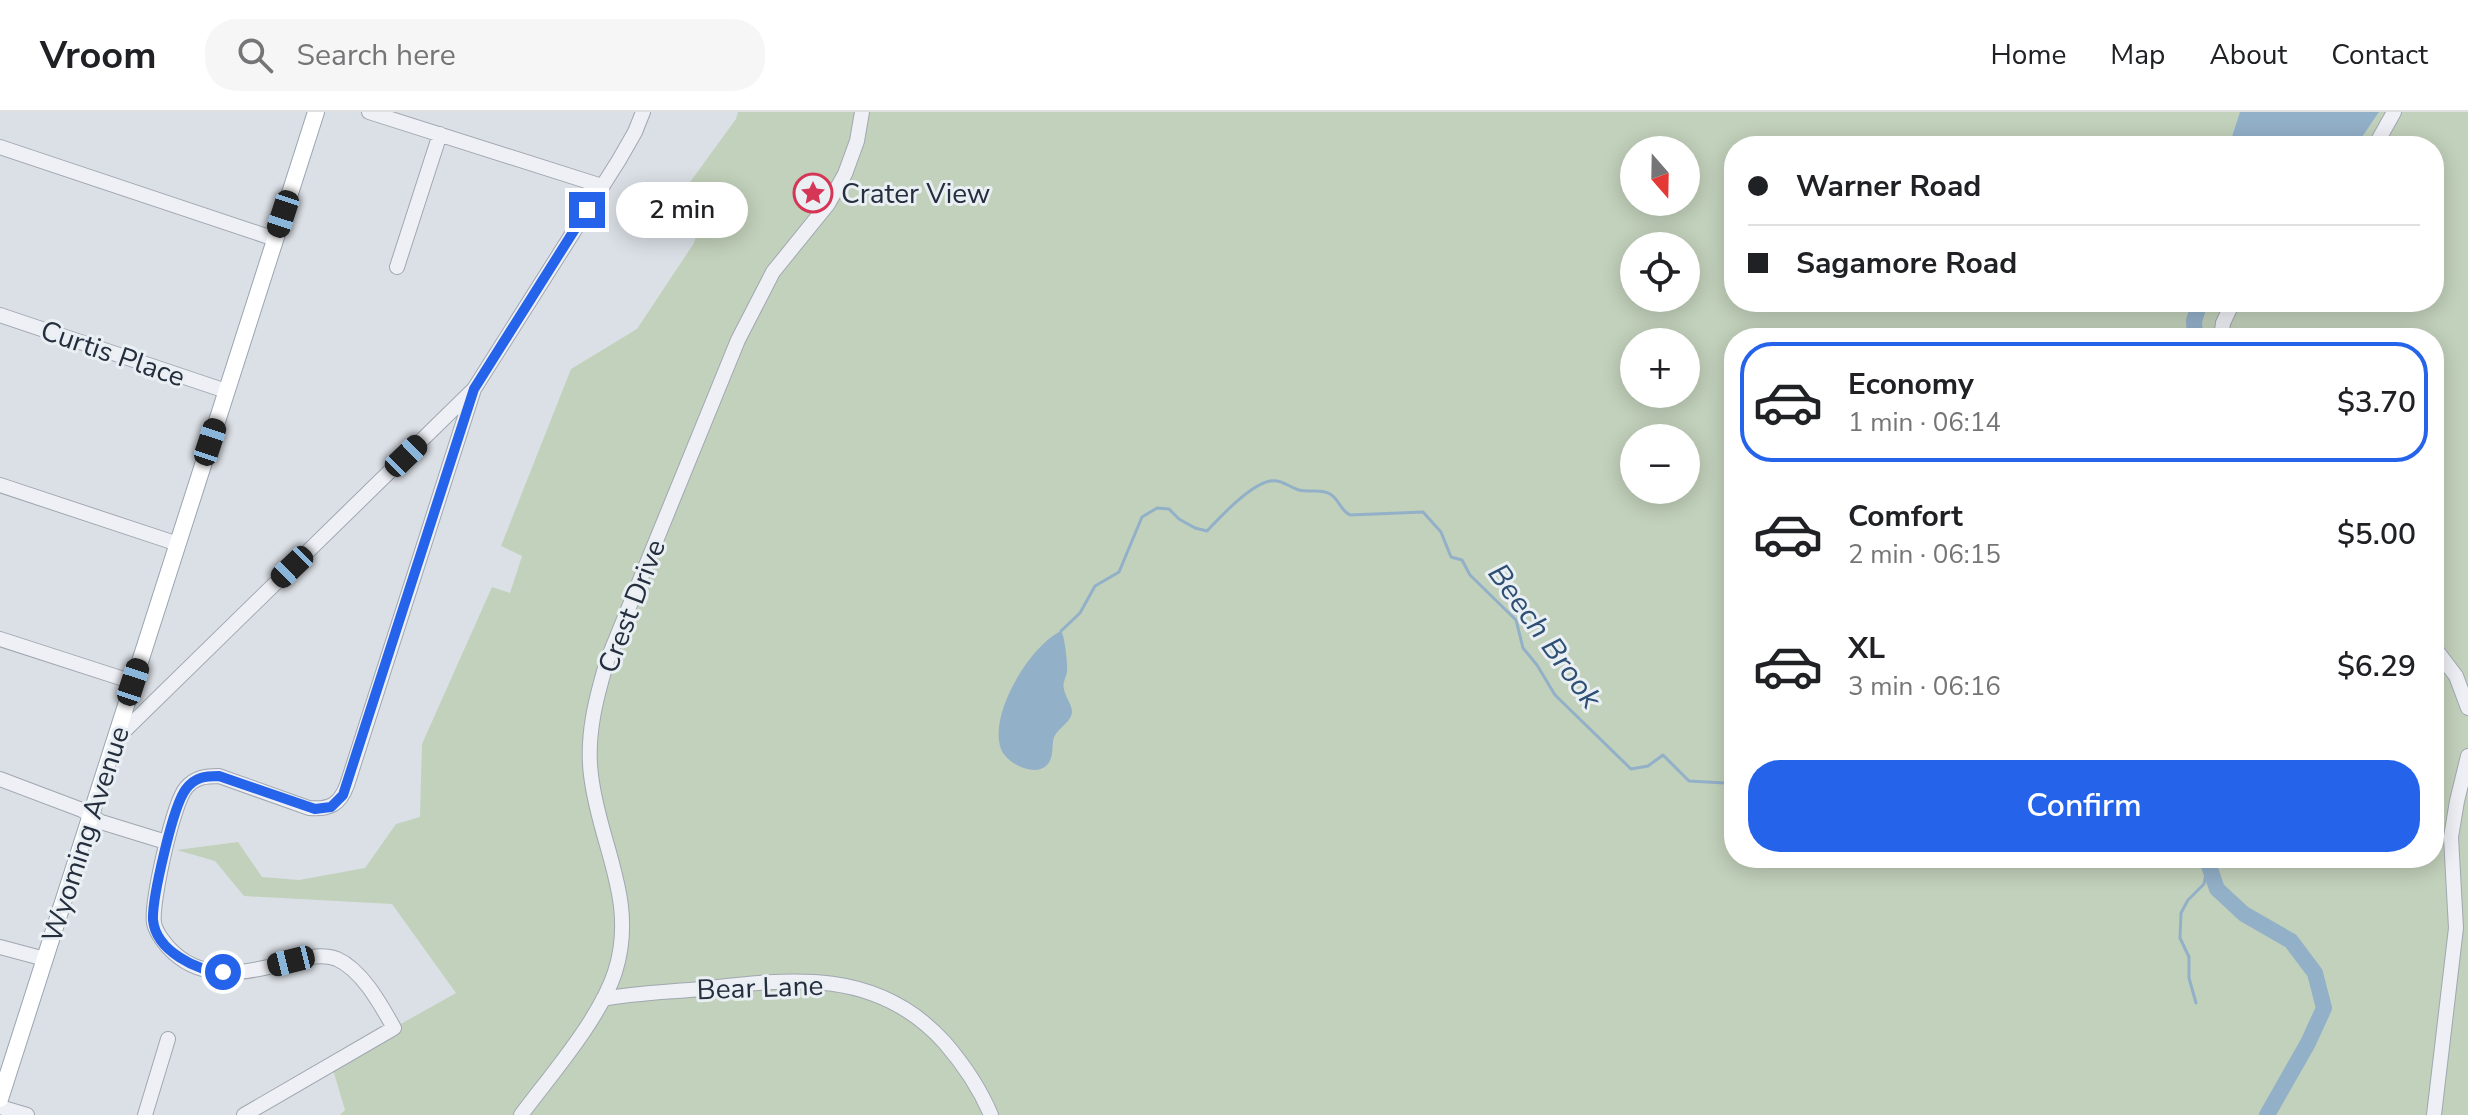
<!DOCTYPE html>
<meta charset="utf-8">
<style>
body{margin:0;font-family:"Nunito Sans",sans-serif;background:#f6f6f6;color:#202124;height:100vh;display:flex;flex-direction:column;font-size:30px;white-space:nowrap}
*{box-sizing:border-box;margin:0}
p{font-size:26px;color:#757577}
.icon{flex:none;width:44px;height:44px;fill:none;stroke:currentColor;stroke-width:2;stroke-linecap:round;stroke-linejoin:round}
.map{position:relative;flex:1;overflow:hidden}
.panel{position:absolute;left:1724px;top:216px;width:720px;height:540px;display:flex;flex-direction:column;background:#fff;border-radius:32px;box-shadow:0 4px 20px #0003}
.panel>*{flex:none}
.hud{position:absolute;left:1724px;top:24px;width:720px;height:176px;border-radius:32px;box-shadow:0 4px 20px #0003;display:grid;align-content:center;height:176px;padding:0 24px;background:#fff}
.needle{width:52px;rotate:160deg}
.buttons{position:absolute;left:1620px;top:24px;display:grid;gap:16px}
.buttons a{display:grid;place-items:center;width:80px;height:80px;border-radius:50%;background:#fff;box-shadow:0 4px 20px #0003;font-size:40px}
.end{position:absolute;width:36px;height:36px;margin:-18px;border:10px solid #2563eb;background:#fff;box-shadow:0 0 0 4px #fff}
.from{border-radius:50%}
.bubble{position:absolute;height:56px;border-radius:28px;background:#fff;box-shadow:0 4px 20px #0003;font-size:26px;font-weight:600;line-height:56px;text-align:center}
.car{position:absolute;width:24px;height:48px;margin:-24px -12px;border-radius:10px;box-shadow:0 0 6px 2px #0007;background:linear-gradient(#222 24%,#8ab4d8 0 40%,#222 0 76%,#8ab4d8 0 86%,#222 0)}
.hud b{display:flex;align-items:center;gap:28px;height:76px;font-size:30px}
.hud b+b{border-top:2px solid #e0e0e0}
.hud i{width:20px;height:20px;background:#202124}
ul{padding:14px 0 0;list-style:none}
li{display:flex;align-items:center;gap:24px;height:120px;margin:0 16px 12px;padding:0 8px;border:4px solid transparent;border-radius:32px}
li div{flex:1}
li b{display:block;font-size:30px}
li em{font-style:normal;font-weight:600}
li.active{border-color:#2563eb}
li>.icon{width:72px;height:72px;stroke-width:1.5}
.action{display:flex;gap:16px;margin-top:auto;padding:16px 24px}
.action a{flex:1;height:92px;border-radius:32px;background:#2563eb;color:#fff;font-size:32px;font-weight:600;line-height:92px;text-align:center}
header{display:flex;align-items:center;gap:48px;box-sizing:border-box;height:112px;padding:0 40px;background:#fff;border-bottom:2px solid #e0e0e0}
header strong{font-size:38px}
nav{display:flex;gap:44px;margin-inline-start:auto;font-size:28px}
.search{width:560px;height:72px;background:#f6f6f6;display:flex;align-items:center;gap:20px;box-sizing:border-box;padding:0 28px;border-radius:32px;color:#757577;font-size:30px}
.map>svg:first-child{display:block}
</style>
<header>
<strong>Vroom</strong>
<div class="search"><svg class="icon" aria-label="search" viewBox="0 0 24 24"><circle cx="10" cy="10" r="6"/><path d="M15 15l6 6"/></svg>Search here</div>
<nav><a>Home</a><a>Map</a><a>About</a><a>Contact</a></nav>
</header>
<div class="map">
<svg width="2468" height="1003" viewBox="0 0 2468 1003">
<rect width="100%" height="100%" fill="#dbe0e6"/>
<path fill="#c2d1bb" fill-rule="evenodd" d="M738 0H2254L2247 34H1734V190H2196L2194 207 2205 190H2434V34H2356L2379 0H2468V1003H340L345 998 331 951 456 881 392 792 244 784 215 749 177 738 238 730 262 765 299 768 365 756 396 712 420 705 422 632 492 475 510 481 522 444 501 434 571 257 637 217 694 131 700 110 669 99 736 7ZM1634 38H1686V90H1634ZM1634 134H1686V186H1634ZM1734 226H2434V746H1734ZM1634 230H1686V282H1634ZM1634 326H1686V378H1634Z"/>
<path fill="#93b0c9" d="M2240 0H2379L2356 34H2229Z
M1061 519C1065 524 1068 554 1067 560 1066 566 1062 571 1064 577 1065 585 1072 592 1072 600 1071 612 1054 617 1053 630 1052 638 1053 647 1047 653 1035 666 1006 651 1001 637 988 602 1030 534 1061 519Z"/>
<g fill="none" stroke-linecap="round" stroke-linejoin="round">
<path stroke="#93b0c9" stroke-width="3" d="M1061 519 1080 501 1095 474 1119 460 1142 405 1157 396 1169 397 1179 407 1195 416 1207 419C1221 404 1250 373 1270 369 1281 367 1289 375 1299 378 1310 381 1320 376 1330 382 1339 387 1340 398 1350 403L1423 400 1441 420 1451 445 1462 448 1470 463 1516 508 1523 536 1537 553 1555 583 1631 657 1648 654 1663 643 1689 669 1725 671 1734 678
M2196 891 2189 866V845L2180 826 2181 801 2188 788 2204 772 2208 751"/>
<path stroke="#93b0c9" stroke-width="16" d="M2195 226 2194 209 2200 190
M2210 746 2208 751 2217 777 2244 802 2291 829 2315 861 2324 896 2308 931 2267 1003"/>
<defs>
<path id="minor" d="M369 0 602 74
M2375 34 2394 0
M0 35 275 127
M397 155 440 22
M0 203 226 279
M2221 226 2223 211 2233 190
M0 373 178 432
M0 527 133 570
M2434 535 2456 564 2468 596
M115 628 474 277 619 48 635 20 643 0
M0 667 82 698 101 710 166 730
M0 835 45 847
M603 887C635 881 669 880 701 877 792 866 878 856 945 931 964 953 980 977 991 1003
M0 995 27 1003
M145 1003 168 927
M244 1003 394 916C381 893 362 858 337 847 321 841 304 846 289 850 251 860 207 871 174 841 166 834 156 821 154 811 151 791 173 691 186 676 195 665 206 664 219 664L309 696C330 698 340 692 347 673L474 277
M521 1003C550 964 600 907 615 860 638 788 599 733 591 663 586 624 596 586 607 549L738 228 773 160 828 92 845 62 857 29 862 0
M2434 1003 2456 816 2451 725 2457 689 2468 644"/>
<path id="major" d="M0 987 316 0"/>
</defs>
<use href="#minor" stroke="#a0a7b0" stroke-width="16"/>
<use href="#major" stroke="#99a5b3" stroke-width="18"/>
<use href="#minor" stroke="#eef0f5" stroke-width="14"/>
<use href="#major" stroke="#fff" stroke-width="16"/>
</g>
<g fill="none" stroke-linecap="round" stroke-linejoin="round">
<path stroke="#2563eb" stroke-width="10" d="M223 860C197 859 156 839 153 808 152 787 173 693 186 677 195 665 205 664 219 664L315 697 331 695 343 683 474 277 587 98"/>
</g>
<defs>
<symbol id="sight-ring" viewBox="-11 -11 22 22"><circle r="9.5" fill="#eaeff4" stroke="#d53656" stroke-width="1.5"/><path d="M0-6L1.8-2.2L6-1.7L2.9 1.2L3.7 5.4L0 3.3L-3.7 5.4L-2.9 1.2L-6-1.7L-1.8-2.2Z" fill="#d53656"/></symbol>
</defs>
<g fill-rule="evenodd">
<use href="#sight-ring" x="791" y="59" width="44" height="44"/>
</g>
<g text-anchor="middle" stroke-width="6" stroke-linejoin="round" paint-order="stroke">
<g font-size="28" fill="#242e3d" stroke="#eaeff4" text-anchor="start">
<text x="841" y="91">Crater View</text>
</g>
<g font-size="28" fill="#242e3d" stroke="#eaeff4">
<text transform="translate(113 241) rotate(19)" y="10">Curtis Place</text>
<text transform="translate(631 494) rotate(-69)" y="10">Crest Drive</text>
<text transform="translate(85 722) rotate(-72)" y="10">Wyoming Avenue</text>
<text transform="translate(760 875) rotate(-2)" y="10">Bear Lane</text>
</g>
<g font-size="30" font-style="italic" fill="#2c4f73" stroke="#eaeff4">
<text transform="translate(1545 524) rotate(54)" y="10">Beech Brook</text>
</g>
</g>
</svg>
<div class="buttons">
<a><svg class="needle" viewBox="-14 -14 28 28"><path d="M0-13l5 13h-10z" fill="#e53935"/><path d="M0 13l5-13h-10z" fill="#757577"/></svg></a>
<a><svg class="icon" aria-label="locate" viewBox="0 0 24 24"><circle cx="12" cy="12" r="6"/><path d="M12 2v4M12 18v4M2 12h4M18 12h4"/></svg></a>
<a>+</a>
<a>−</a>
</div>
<i class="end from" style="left:223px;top:860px"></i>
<i class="end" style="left:587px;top:98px"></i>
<div class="bubble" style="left:616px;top:70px;width:132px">2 min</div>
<i class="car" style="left:283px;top:102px;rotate:198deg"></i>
<i class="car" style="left:210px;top:330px;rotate:18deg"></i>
<i class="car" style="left:406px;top:344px;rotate:46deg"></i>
<i class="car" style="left:292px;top:455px;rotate:226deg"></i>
<i class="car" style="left:133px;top:570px;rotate:18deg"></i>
<i class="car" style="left:291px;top:849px;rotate:256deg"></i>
<div class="hud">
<b><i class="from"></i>Warner Road</b>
<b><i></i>Sagamore Road</b>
</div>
<section class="panel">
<ul>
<li class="active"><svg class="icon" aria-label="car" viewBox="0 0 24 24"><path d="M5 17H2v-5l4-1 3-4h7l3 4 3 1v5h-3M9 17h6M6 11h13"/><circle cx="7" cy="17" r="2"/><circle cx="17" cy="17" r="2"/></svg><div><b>Economy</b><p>1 min · 06:14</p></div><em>$3.70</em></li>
<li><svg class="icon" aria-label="car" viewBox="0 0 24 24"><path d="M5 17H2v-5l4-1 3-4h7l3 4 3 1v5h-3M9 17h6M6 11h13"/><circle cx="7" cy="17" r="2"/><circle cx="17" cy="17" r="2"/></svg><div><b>Comfort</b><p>2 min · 06:15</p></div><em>$5.00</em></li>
<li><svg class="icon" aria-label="car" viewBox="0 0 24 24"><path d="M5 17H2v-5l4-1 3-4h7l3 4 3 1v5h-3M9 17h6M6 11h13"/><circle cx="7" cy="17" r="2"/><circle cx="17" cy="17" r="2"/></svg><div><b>XL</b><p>3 min · 06:16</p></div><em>$6.29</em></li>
</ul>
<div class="action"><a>Confirm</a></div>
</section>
</div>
